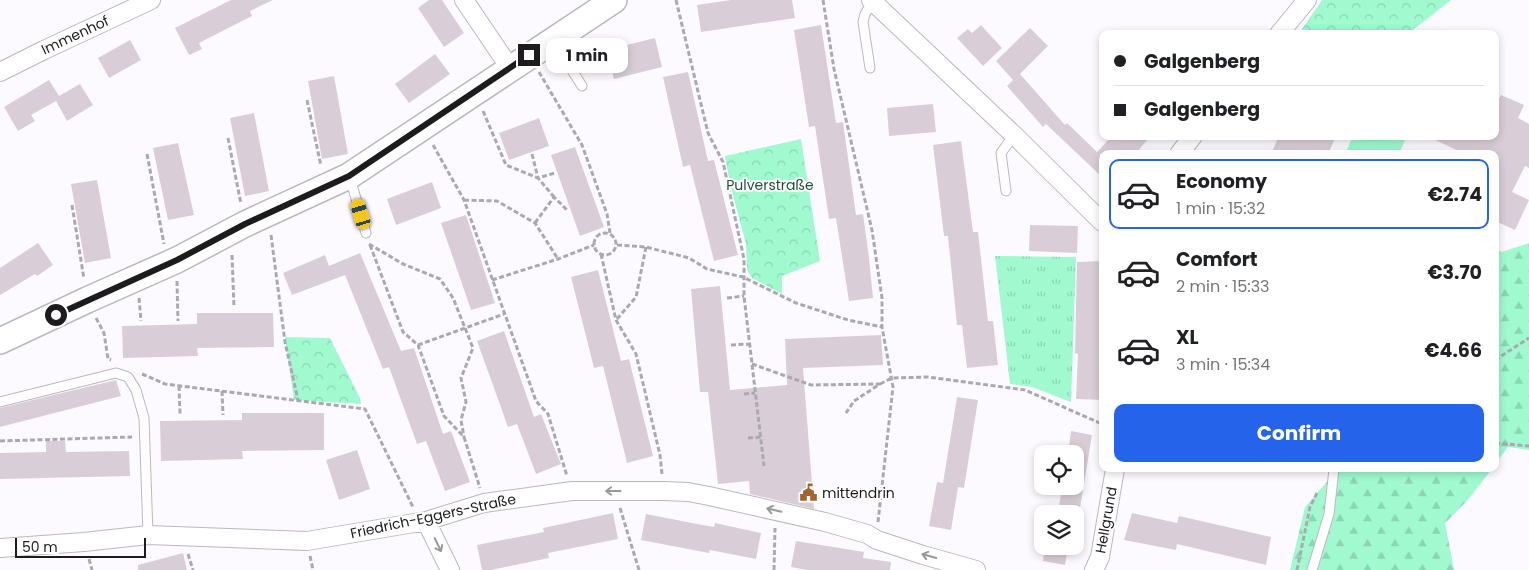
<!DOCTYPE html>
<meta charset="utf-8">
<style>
body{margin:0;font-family:Poppins,sans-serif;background:#f6f6f6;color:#202124;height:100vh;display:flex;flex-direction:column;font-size:19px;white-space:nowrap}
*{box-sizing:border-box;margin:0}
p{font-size:16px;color:#757577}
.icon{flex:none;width:28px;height:28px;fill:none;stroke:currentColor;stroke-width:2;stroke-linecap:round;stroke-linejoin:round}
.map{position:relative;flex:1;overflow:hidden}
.details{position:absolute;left:1099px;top:150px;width:400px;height:322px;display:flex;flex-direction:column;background:#fff;border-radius:10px;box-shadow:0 2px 8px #0003}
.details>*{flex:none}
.guide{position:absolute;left:1099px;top:30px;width:400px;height:110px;border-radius:10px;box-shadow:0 2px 8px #0003;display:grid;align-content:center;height:110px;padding:0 15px;background:#fff}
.buttons{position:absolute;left:1034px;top:445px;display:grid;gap:10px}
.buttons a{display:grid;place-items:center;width:50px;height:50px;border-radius:10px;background:#fff;box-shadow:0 2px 8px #0003;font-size:25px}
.scale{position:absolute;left:15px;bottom:12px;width:131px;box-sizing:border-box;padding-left:5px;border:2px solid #1e1b1f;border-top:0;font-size:14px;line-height:18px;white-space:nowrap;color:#1e1b1f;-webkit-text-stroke:4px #fff;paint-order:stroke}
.end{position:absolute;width:22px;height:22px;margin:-11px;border:6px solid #1e1b1f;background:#fff;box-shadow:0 0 0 2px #fff}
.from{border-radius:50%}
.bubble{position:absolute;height:35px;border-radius:10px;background:#fff;box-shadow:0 2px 8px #0003;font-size:16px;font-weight:700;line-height:35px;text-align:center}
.car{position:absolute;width:15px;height:30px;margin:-15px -8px;border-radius:6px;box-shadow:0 0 4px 1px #0007;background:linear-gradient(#f5c518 24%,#345 0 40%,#f5c518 0 76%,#345 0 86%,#f5c518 0)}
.guide b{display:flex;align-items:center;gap:18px;height:48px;font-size:19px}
.guide b+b{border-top:1px solid #e0e0e0}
.guide i{width:12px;height:12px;background:#202124}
ul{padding:9px 0 0;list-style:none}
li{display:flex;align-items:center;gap:15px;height:70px;margin:0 10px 8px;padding:0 5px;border:2px solid transparent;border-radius:10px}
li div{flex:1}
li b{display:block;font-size:19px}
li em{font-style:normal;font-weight:700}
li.active{border-color:#2563eb}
li>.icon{width:45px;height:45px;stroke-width:1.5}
.primary-button{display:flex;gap:10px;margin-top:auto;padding:10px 15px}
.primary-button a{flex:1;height:58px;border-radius:10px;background:#2563eb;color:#fff;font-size:20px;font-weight:700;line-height:58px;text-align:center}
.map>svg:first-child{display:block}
</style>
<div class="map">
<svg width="1529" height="570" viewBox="0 0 1529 570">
<defs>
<pattern id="grass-tufts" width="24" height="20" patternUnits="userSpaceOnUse" patternTransform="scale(1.25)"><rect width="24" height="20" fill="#a1f9d0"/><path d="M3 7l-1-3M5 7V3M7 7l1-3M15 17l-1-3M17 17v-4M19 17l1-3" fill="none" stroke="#8ad5b2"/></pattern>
<pattern id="forest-firs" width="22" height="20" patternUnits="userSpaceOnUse" patternTransform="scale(1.25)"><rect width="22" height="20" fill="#a1f9d0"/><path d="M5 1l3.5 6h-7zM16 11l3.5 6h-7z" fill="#8ad5b2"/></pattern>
<pattern id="park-crowns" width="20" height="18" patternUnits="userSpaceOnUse" patternTransform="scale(1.25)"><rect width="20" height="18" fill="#a1f9d0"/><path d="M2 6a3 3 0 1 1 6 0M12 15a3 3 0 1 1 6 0" fill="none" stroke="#8ad5b2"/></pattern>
</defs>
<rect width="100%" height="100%" fill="#fdfaff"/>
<path fill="url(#grass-tufts)" d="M995 256 1076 257 1071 402 1032 387 1010 384Z"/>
<path fill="url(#forest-firs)" d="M1529 243V450L1508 447 1495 464V249L1502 252Z
M1338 469H1492L1467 501 1445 523 1454 570H1290L1305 507Z"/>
<path fill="url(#park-crowns)" d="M1322 0H1451L1408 34H1310L1302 29Z
M801 139 820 261 782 276V294L752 278 747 270 746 244 730 184 725 156Z
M285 337 330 338 360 398 361 404 294 400Z"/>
<path fill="#a1f9d0" d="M1353 136H1407L1399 154H1345Z"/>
<path fill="#d9ced7" d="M231 0H273L250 11 252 16 199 43 202 49 189 55 175 28Z
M429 0H442L464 33 444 47 418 8Z
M731 0H792L795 18 701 32 697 5Z
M821 25 836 123 843 122 856 215 863 214 869 258 873 298 849 301 836 218 829 219 815 126 809 127 794 30Z
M981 25 1002 48 983 66 957 38 968 29 972 33Z
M1030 28 1048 46 1017 77 1020 74 1065 125 1067 123 1097 152 1112 136H1151L1135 154H1099L1102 157V177L1046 124 1043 127 1007 86 1013 80 996 61Z
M655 38 662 67 614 79 607 50Z
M130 40 141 60 109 78 98 58Z
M435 54 450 74 409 103 395 84Z
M688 72 708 161 714 160 738 255 714 261 690 165 683 167 663 77Z
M334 76 348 154 322 159 308 81Z
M49 80 59 96 80 84 93 105 67 121 56 101 31 115 35 121 18 131 4 107Z
M1501 95 1524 105 1518 118 1529 124V168L1525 166 1512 192 1529 200 1515 230 1495 221V154H1465L1427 136H1495V106Z
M933 104 936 132 889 136 887 108Z
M254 113 269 191 245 196 230 118Z
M539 118 549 146 509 160 499 133Z
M1279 136H1336L1328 154H1271Z
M961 141 973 232H978L988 321H993L998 365 967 368 962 325H957L948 236H944L933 145Z
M178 143 194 215 168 220 153 148Z
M575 147 604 227 580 236 551 155Z
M97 180 111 258 85 263 71 184Z
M432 182 441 208 396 225 387 199Z
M466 215 495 303 471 310 441 223Z
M1030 225 1078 226 1077 253 1029 251Z
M38 243 53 265 37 276 35 274 0 295V268Z
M360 253 401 351 414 348 443 434 451 431 470 482 445 491 426 441 417 444 389 367 383 369 345 275 292 295 283 273 325 255 329 266Z
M1102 261V400L1076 399 1078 354 1075 353 1077 262Z
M598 270 621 361 629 359 653 456 627 463 603 366 594 368 571 277Z
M720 286 730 390 787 385 785 339 881 335 883 365 803 368 814 509 750 494 749 481 718 484 708 392H700L691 289Z
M197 313H273L274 347 197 348 198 356 123 358 122 326 197 324Z
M504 331 534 417 541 414 561 464 536 474 517 424 508 427 477 341Z
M116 380 121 396 0 427V408Z
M957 397 978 400 964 488 958 487 951 530 929 526 937 482 943 483Z
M242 413H324V450L242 451 243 459 161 461 160 421 242 420Z
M1071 431 1092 435 1079 514H1058L1062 486H1075V454H1068Z
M46 441H65L66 452 129 451 130 476 0 479V453L46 452Z
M357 450 370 489 339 500 326 460Z
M613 513 618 539 548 553 549 558 491 570H482L477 545 544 532 543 528Z
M1132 513 1177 523 1179 516 1271 537 1266 565 1177 544 1176 550 1124 540Z
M646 514 692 523 714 527 715 523 761 533 756 559 710 550 709 553 641 540Z
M796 541 864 552 863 558 891 562 890 570H807L791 567Z
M1045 546H1068L1065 565 1043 561Z
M183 553 187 570H138V565Z"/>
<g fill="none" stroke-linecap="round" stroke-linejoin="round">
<defs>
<path id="lane" d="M560 38 568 64 582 86
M870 68 863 22 865 14 873 1
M350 178 366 233
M1006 191 1001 153 1014 135
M0 402 116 373 128 377 136 390 144 418 148 535
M1312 570 1329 514 1334 469"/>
<path id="street" d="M464 0 510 68
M871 0 1014 135 1102 222
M1279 34 1307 0
M0 72 44 50 151 0
M1179 154 1193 136
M426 521 450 570
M0 548 84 542 148 535 307 541 426 521 484 503 572 491H664L688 492 709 496 825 522 867 534 877 540 923 555 976 570
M1094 570 1100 557 1115 469"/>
<path id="secondary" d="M0 341 87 300 177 260 245 224 349 176 614 0"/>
</defs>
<use href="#lane" stroke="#bcb6c1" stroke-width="11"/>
<use href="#street" stroke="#bcb6c1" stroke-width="20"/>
<use href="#secondary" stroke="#bcb6c1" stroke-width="28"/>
<path stroke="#aca9ae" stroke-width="3" stroke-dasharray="5 2.5" stroke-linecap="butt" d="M676 0 708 133 723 162 744 259V296L764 466
M823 0 834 69 872 230 882 298V327L893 387 878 522
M539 72 582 145 607 214 610 233
M307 100 321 166
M483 111 506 165 538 178 555 173
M228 138 241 204
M433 145 464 200 536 401 548 414 567 476
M147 154 164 244
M532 154 538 178 554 197
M464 200 497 201 535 223 558 259
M72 205 84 279
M535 223 554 197 568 211
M594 244a11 11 0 1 1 22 0a11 11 0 1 1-22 0Z
M271 235 285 342 298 400
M369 244 403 264 440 279 453 298 473 348 461 378 466 402 461 420 464 437
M370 245 403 332 418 345 444 416 464 437 480 488
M617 245 646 247 689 258 707 269 743 277 796 303 848 320 882 327
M601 254 616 320 636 354 660 455 662 474
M232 255 234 307
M492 280 558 259 594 245
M177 281 178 321
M139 298 141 321
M727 298 744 296
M96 318 104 333 108 359 111 360
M617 319 636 297 646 247
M418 345 504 314
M731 345 750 344
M1495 360 1529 338
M752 364 811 385 880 384 854 401 846 413
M142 374 165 384 365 409 413 507
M880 384 892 378 928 377 1025 390 1102 424
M179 386 180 414
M222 391 223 415
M744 394 755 393
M748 438 761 437
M0 441 132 437
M1495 443 1529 446
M620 508 639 570
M188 554 193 570
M310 556 313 570
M89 559 92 570
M774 570 775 528
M1297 570 1310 507 1318 491"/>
<use href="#lane" stroke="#fff" stroke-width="9"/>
<use href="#street" stroke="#fff" stroke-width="18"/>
<use href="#secondary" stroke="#fff" stroke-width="25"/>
</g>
<defs><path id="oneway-shaft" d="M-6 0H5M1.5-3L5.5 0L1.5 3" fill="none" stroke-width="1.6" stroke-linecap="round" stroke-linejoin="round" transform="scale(1.25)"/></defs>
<g stroke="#9a989a">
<use href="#oneway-shaft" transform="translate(613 491) rotate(180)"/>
<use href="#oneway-shaft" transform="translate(774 510) rotate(-167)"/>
<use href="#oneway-shaft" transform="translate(438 545) rotate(64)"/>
<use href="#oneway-shaft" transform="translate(929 556) rotate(-164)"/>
</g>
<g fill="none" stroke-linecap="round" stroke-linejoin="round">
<path stroke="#1e1b1f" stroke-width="6" d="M56 315 177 260 245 224 349 176 529 55"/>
</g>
<defs>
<symbol id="civic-bare" viewBox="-9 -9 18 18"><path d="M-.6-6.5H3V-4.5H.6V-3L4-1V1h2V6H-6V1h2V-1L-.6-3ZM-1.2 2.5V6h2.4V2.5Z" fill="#a4642d" stroke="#fff" stroke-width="2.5" paint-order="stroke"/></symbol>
</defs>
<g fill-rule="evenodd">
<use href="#civic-bare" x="796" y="480" width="25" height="25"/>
</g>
<g text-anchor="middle" stroke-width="4" stroke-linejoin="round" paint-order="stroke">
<g font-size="14" fill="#1e1b1f" stroke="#fff">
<text transform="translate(75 35) rotate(-25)" y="5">Immenhof</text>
<text transform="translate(433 516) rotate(-12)" y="5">Friedrich-Eggers-Straße</text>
<text transform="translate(1106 520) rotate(-80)" y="5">Hellgrund</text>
</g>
<g font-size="14" fill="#204e3b" stroke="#fff">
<text x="770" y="190">Pulverstraße</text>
</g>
<g font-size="14" fill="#1e1b1f" stroke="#fff" text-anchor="start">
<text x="822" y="498">mittendrin</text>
</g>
</g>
</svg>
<div class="buttons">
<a><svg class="icon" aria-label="locate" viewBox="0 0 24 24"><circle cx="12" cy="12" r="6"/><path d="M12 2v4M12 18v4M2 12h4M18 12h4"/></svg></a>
<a><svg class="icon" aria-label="layers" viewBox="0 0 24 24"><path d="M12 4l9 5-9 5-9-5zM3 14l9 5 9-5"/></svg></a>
</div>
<div class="scale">50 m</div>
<i class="end from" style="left:56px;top:315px"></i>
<i class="end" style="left:529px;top:55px"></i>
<div class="bubble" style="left:546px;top:38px;width:82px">1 min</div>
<i class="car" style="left:361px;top:214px;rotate:343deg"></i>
<div class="guide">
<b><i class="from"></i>Galgenberg</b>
<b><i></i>Galgenberg</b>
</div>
<section class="details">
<ul>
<li class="active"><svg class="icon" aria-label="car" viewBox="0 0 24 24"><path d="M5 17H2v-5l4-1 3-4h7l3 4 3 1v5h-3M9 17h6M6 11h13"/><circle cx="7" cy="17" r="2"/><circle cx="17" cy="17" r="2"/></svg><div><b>Economy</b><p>1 min · 15:32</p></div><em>€2.74</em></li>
<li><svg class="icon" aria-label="car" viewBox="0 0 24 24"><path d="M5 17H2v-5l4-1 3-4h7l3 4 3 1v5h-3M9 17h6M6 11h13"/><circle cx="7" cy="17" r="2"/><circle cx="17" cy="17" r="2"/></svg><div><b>Comfort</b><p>2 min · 15:33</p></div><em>€3.70</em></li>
<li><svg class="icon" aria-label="car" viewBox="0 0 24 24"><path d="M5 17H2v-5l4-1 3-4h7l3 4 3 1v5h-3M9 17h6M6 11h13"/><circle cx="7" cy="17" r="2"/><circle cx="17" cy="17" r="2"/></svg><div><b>XL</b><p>3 min · 15:34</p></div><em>€4.66</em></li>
</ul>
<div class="primary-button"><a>Confirm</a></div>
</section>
</div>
